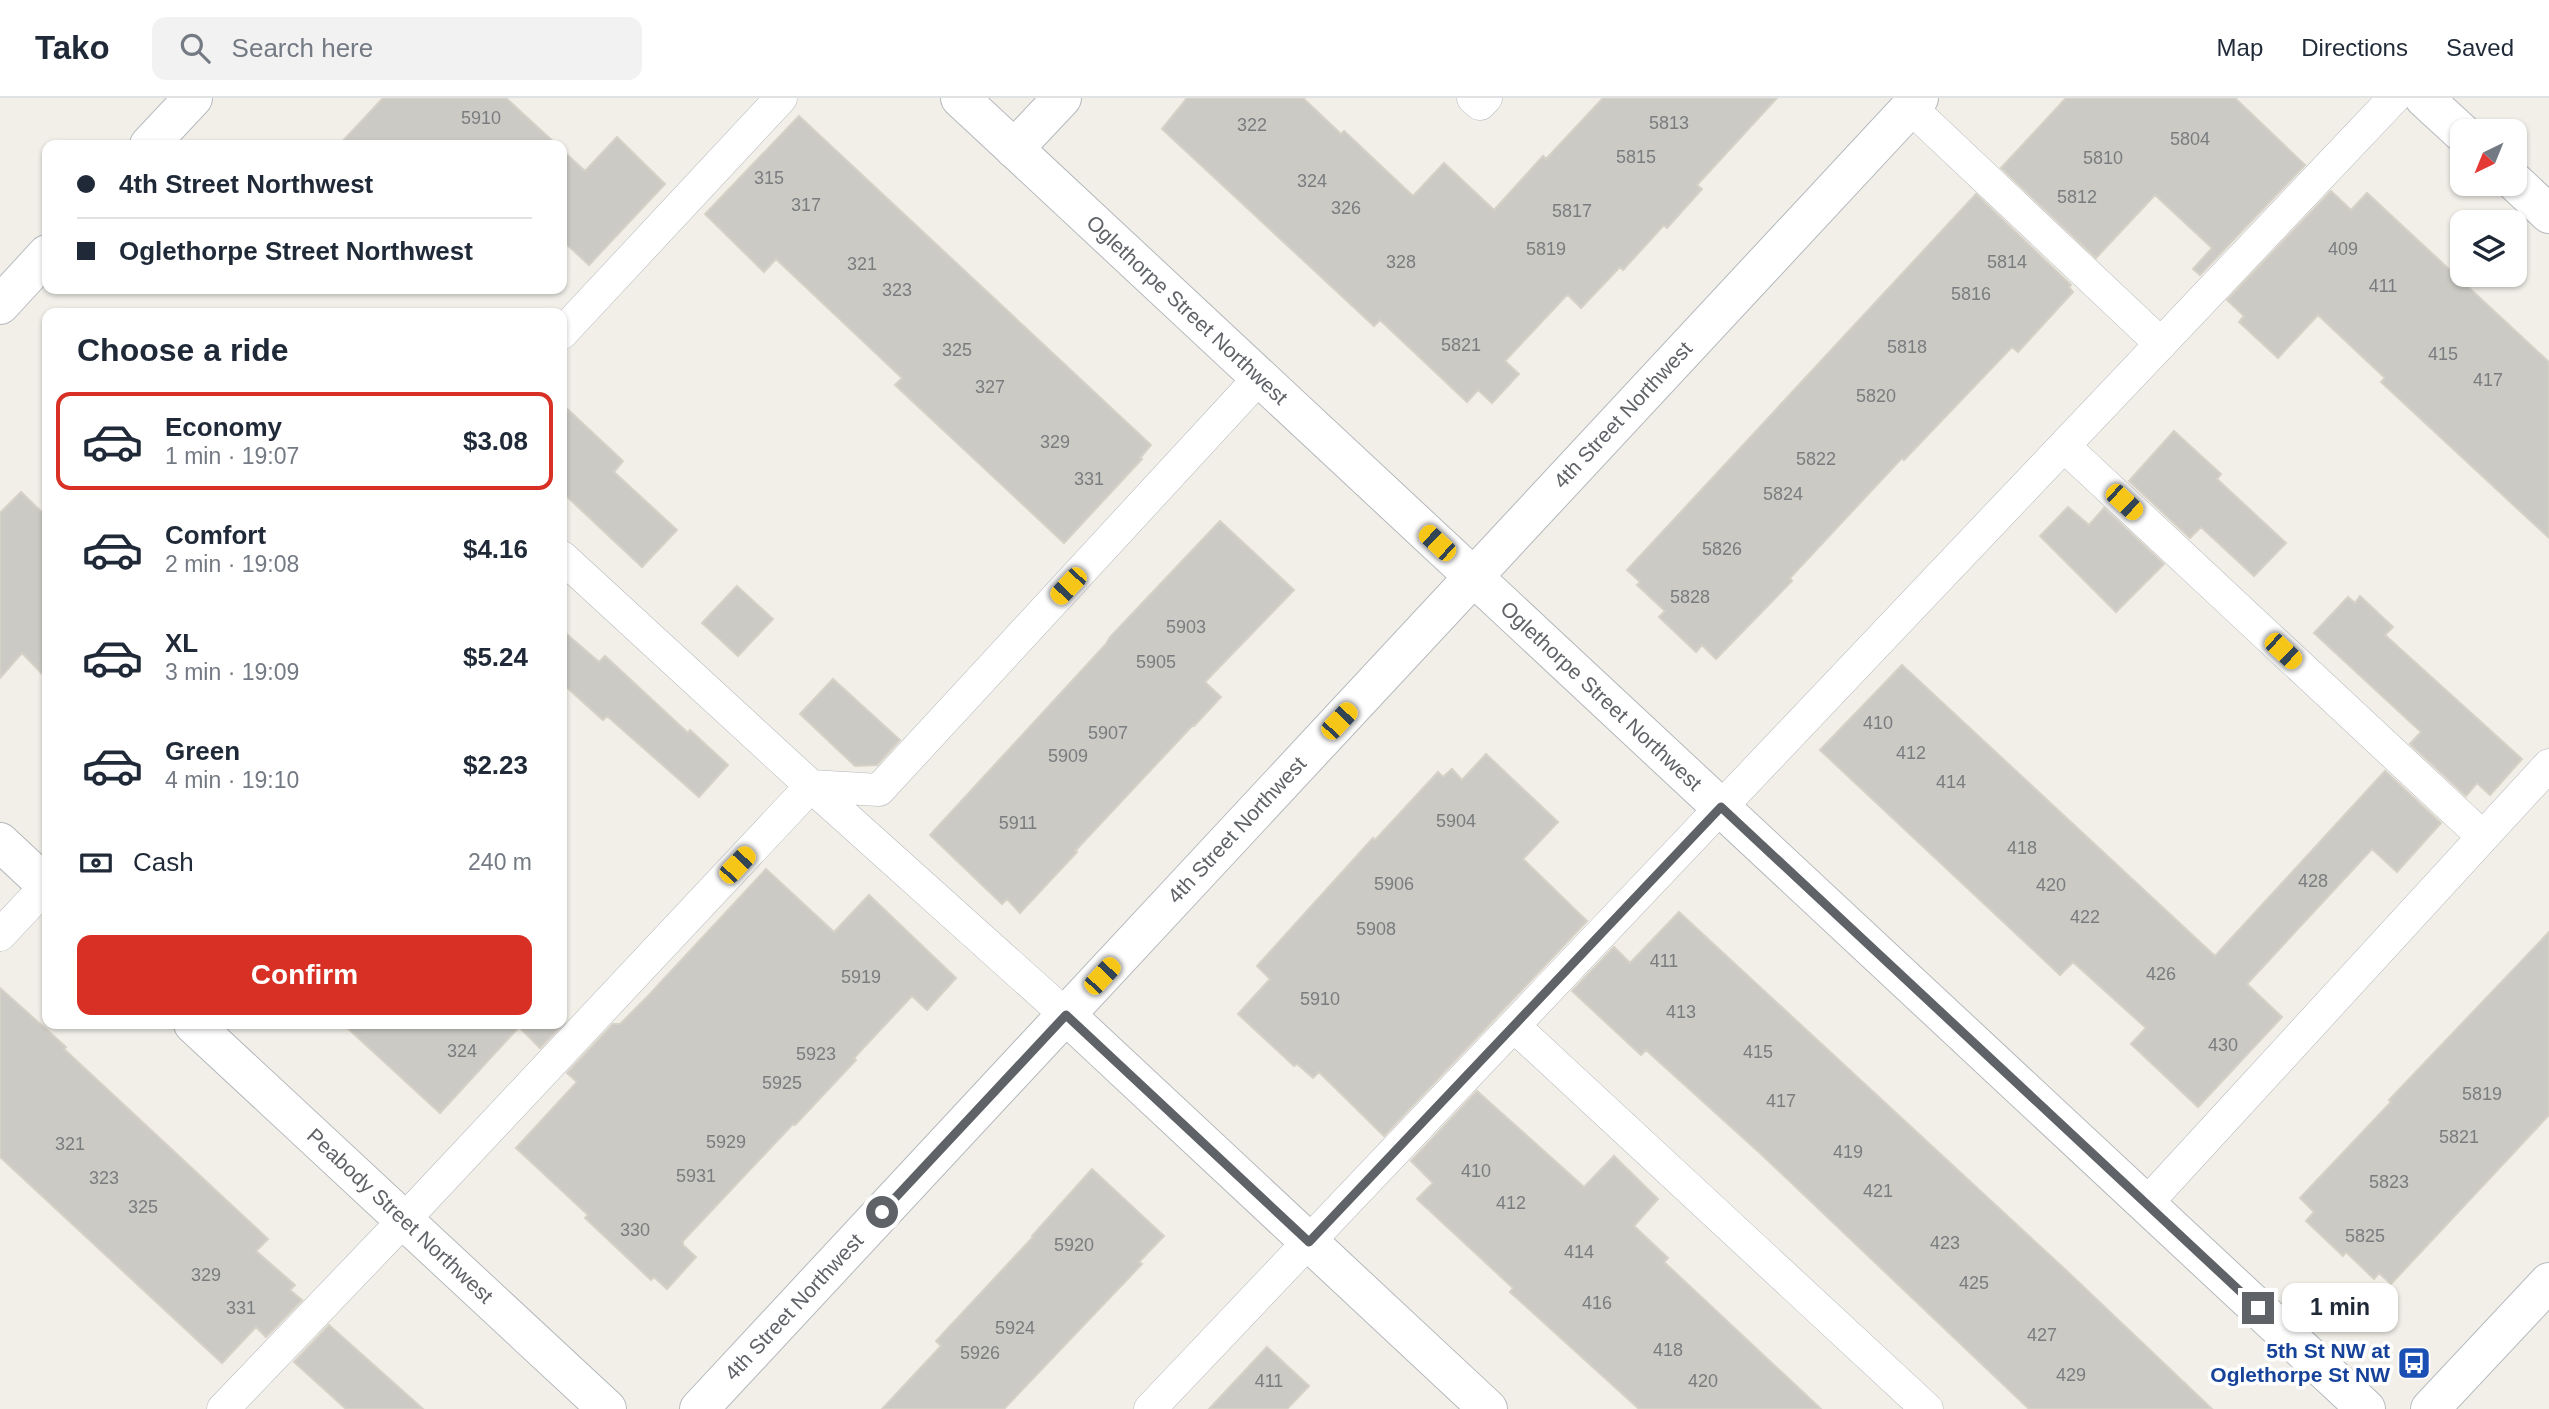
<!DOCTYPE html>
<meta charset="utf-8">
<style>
body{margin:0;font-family:Arial,sans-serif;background:#f2f2f3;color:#1f2937;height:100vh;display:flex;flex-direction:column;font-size:26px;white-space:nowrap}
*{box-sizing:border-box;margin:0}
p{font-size:23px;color:#747a83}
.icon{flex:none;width:38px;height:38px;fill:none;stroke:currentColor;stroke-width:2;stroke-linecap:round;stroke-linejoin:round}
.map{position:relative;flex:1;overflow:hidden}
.details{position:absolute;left:42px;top:210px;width:525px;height:721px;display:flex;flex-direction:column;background:#fff;border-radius:14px;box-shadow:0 2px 5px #0004}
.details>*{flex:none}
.banner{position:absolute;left:42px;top:42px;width:525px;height:154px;border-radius:14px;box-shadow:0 2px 5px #0004;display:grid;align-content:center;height:154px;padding:0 35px;background:#fff}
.needle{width:46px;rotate:223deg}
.controls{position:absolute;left:2450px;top:21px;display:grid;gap:14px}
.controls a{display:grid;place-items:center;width:77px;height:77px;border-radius:14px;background:#fff;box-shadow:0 2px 5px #0004;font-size:35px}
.end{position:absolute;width:32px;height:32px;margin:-16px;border:9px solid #5f6368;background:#fff;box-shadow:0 0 0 4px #fff}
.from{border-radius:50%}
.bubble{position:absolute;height:49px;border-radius:14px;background:#fff;box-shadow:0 2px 5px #0004;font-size:23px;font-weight:700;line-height:49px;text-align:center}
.car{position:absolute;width:21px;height:42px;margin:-21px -10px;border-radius:9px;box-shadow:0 0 5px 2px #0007;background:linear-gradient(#f5c518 24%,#345 0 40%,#f5c518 0 76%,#345 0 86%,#f5c518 0)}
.banner b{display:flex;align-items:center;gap:24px;height:66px;font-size:26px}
.banner b+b{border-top:2px solid #e0e1e3}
.banner i{width:18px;height:18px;background:#1f2937}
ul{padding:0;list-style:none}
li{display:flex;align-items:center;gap:21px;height:98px;margin:0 14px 10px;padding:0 21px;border:4px solid transparent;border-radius:14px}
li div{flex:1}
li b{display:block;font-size:26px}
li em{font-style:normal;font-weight:700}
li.on{border-color:#d93025}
li>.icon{width:63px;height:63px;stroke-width:1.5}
h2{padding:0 35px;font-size:32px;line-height:84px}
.pay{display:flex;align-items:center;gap:18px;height:77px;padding:0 35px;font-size:26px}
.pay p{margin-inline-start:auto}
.cta{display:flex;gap:14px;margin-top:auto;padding:14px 35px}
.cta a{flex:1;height:80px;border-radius:14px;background:#d93025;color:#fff;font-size:28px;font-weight:700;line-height:80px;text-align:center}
header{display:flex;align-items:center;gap:42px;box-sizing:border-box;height:98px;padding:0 35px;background:#fff;border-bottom:2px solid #e0e1e3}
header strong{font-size:33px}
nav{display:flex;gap:38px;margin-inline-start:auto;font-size:24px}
.search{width:490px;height:63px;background:#f2f2f3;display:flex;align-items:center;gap:18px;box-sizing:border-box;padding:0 24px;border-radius:14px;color:#747a83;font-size:26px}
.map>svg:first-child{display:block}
</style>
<header>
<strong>Tako</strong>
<div class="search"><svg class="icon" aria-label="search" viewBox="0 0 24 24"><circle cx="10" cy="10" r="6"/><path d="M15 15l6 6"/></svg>Search here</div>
<nav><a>Map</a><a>Directions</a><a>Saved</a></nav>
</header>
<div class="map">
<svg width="2549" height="1311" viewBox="0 0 2549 1311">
<rect width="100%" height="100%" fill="#f1efe8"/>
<path fill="#cccac5" stroke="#d6d1c6" stroke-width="2" d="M383 0H506L557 47H339Z
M1187 0H1303L1341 36 1344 33 1413 98 1444 65 1494 112 1543 58 1546 61 1603 0H1777L1697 87 1702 91 1667 130 1664 127 1623 172 1620 169 1581 210 1568 197 1565 199 1505 263 1519 276 1492 305 1478 292 1467 304 1380 222 1374 228 1162 31Z
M2066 0H2235L2305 67 2200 177 2193 171 2212 150 2155 97 2096 160 2001 70Z
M799 18 1151 347 1140 360 1142 361 1064 445 895 287 902 280 776 161 764 174 705 116Z
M617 39 665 86 589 167 562 142V52L585 73Z
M2331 93 2351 112 2367 95 2549 264V440L2381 284 2385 280 2318 217 2278 260 2239 224 2244 218 2227 202Z
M1976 96 2071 187 2069 189 2073 194 2018 254 2012 249 1904 362 1902 360 1790 480 1792 483 1716 561 1702 547 1696 554 1659 519 1665 513 1637 487 1640 484 1627 472Z
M562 306 623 363 614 374 677 432 642 469 562 394Z
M2174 333 2221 376 2217 381 2286 445 2254 478 2201 429 2190 440 2129 383Z
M21 394 47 419V581L22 555 0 580V415Z
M2068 409 2089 427 2104 410 2164 466 2116 514 2040 438Z
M1220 423 1294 492 1205 584 1221 599 1194 628 1193 627 1075 753 1077 754 1020 815 1007 801 1002 806 930 737 1106 546 1110 539Z
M737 488 773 521 738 558 702 525Z
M2360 498 2393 529 2385 537 2522 661 2490 697 2477 685 2466 698 2410 646 2421 634 2314 535 2348 499 2355 505Z
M562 532 599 564 605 558 688 635 690 632 728 667 699 699 607 618 603 622 562 585Z
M1902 567 2215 858 2385 673 2441 725 2397 774 2372 751 2247 886 2282 919 2198 1009 2131 946 2146 930 2073 864 2060 877 1820 652Z
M833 581 900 642 877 667 855 668 800 616Z
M1486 656 1558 724 1523 761 1587 823 1384 1038 1319 974 1313 980 1297 966 1294 968 1238 916 1270 881 1257 868 1373 740 1375 742 1438 674 1443 679 1452 671 1462 682Z
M766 771 834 834 869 797 956 880 927 912 912 898 854 960 856 962 795 1027 793 1026 683 1143V1147L696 1159 667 1191 654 1179 651 1182 585 1120 588 1117 516 1050 577 984 567 975 613 926H620L647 899Z
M1679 814 2069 1175 2212 1311H2029L1762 1057 1646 952 1641 957 1572 893 1614 849 1630 865Z
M2549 834V1017L2391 1186 2379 1175 2374 1181 2346 1154 2343 1158 2306 1123 2314 1114 2300 1100 2391 1004 2389 1002Z
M0 890 66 949 64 951 268 1141 256 1153 295 1187 290 1192 302 1202 266 1239 256 1229 222 1265 0 1059Z
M343 926H563L540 950 519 929 440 1015Z
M1477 993 1584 1089 1614 1058 1658 1101 1634 1128 1668 1160 1664 1164 1821 1311H1639L1510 1194 1513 1190 1417 1101 1433 1085 1411 1063Z
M1092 1071 1164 1138 1139 1164 1142 1166 1004 1311H882L941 1248 936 1243 1033 1139 1032 1138Z
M329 1227 423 1311H346L294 1264Z
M1267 1249 1309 1288 1287 1311H1209Z"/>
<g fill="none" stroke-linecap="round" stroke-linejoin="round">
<defs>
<path id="lane" d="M1473 0 1480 6 1486 0
M1910 9 2161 246
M562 235 781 0
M2064 348 2483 739
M562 459 811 688 1066 917
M0 837 47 787
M1514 928 1927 1311
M2146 1106 2549 667
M223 1311 404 1122 811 688 879 692 1260 279
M1150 1311 2394 0"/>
<path id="street" d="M960 0 2366 1311
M2424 0 2462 35
M1014 51 1062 0
M2515 84 2549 116
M0 744 47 788
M1066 917 1488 1311
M193 926 607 1311
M699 1311 1919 0"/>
<path id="secondary" d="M149 47 193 0
M0 207 47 156
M2430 1311 2549 1184"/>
</defs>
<use href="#lane" stroke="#b5b8bc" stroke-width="33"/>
<use href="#street" stroke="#b5b8bc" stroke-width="40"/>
<use href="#secondary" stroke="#b6babf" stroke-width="40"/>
<use href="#lane" stroke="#fff" stroke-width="32"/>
<use href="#street" stroke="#fff" stroke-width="38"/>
<use href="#secondary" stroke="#fff" stroke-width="38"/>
</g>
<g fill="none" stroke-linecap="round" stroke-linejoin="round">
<path stroke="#5f6368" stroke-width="9" d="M882 1114 1066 917 1309 1144 1721 709 2258 1210"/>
</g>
<defs>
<symbol id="bus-square" viewBox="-11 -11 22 22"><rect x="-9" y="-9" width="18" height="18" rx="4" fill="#1a4fb4" stroke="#fff"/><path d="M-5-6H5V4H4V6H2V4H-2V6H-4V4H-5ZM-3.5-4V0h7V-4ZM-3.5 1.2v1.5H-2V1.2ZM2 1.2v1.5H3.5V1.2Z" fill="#fff"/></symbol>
</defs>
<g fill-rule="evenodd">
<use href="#bus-square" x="2395" y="1246" width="38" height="38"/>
</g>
<g text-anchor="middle" stroke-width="7" stroke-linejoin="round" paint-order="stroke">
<g font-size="18" fill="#7a7d7f">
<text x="481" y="26">5910</text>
<text x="1669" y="31">5813</text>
<text x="1252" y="33">322</text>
<text x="2190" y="47">5804</text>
<text x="1636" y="65">5815</text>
<text x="2103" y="66">5810</text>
<text x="769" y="86">315</text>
<text x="1312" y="89">324</text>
<text x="2077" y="105">5812</text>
<text x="806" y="113">317</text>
<text x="1346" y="116">326</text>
<text x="1572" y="119">5817</text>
<text x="1546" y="157">5819</text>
<text x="2343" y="157">409</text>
<text x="1401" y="170">328</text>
<text x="2007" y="170">5814</text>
<text x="862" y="172">321</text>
<text x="2383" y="194">411</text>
<text x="897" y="198">323</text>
<text x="1971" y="202">5816</text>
<text x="1461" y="253">5821</text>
<text x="1907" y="255">5818</text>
<text x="957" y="258">325</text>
<text x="2443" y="262">415</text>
<text x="2488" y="288">417</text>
<text x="990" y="295">327</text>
<text x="1876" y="304">5820</text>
<text x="1055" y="350">329</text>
<text x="1816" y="367">5822</text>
<text x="1089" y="387">331</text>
<text x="1783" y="402">5824</text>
<text x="1722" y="457">5826</text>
<text x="1690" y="505">5828</text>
<text x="1186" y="535">5903</text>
<text x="1156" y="570">5905</text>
<text x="1878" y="631">410</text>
<text x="1108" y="641">5907</text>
<text x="1911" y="661">412</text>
<text x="1068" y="664">5909</text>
<text x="1951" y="690">414</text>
<text x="1456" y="729">5904</text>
<text x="1018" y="731">5911</text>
<text x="2022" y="756">418</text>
<text x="2313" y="789">428</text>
<text x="1394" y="792">5906</text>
<text x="2051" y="793">420</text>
<text x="2085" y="825">422</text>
<text x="1376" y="837">5908</text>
<text x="1664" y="869">411</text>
<text x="2161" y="882">426</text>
<text x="861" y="885">5919</text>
<text x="1320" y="907">5910</text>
<text x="1681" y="920">413</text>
<text x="2223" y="953">430</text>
<text x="462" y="959">324</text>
<text x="1758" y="960">415</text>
<text x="816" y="962">5923</text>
<text x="782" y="991">5925</text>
<text x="2482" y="1002">5819</text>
<text x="1781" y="1009">417</text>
<text x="2459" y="1045">5821</text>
<text x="726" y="1050">5929</text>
<text x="70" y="1052">321</text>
<text x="1848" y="1060">419</text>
<text x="1476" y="1079">410</text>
<text x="696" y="1084">5931</text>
<text x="104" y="1086">323</text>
<text x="2389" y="1090">5823</text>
<text x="1878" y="1099">421</text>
<text x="1511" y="1111">412</text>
<text x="143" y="1115">325</text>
<text x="635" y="1138">330</text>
<text x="2365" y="1144">5825</text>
<text x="1945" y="1151">423</text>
<text x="1074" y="1153">5920</text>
<text x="1579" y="1160">414</text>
<text x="206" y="1183">329</text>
<text x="1974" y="1191">425</text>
<text x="1597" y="1211">416</text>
<text x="241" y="1216">331</text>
<text x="1015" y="1236">5924</text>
<text x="2042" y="1243">427</text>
<text x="1668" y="1258">418</text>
<text x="980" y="1261">5926</text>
<text x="2071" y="1283">429</text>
<text x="1269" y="1289">411</text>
<text x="1703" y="1289">420</text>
</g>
<g font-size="21" fill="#5f6368" stroke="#fff">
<text transform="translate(1187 212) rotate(43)" y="7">Oglethorpe Street Northwest</text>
<text transform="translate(1623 317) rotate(-47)" y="7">4th Street Northwest</text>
<text transform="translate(1601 598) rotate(43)" y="7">Oglethorpe Street Northwest</text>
<text transform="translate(1237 732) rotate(-47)" y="7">4th Street Northwest</text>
<text transform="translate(400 1118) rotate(43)" y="7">Peabody Street Northwest</text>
<text transform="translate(794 1209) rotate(-47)" y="7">4th Street Northwest</text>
</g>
<g font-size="21" font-weight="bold" fill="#164399" stroke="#fff" text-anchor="end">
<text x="2390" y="1260">5th St NW at<tspan x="2390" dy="24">Oglethorpe St NW</tspan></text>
</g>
</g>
</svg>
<div class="controls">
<a><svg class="needle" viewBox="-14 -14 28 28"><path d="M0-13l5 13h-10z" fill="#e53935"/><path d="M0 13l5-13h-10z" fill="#747a83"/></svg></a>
<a><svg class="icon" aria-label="layers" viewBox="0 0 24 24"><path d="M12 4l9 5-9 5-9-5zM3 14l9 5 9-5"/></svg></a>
</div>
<i class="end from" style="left:882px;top:1114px"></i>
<i class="end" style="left:2258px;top:1210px"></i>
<div class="bubble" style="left:2282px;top:1185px;width:116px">1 min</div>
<i class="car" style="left:2124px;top:404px;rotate:133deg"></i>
<i class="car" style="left:1437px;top:445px;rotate:313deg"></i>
<i class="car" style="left:1068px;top:488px;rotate:223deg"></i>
<i class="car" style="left:2283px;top:553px;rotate:133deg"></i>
<i class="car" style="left:1339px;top:623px;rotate:43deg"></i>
<i class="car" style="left:737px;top:767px;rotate:43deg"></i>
<i class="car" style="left:1102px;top:878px;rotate:43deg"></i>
<div class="banner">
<b><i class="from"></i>4th Street Northwest</b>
<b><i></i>Oglethorpe Street Northwest</b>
</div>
<section class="details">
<h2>Choose a ride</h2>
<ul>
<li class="on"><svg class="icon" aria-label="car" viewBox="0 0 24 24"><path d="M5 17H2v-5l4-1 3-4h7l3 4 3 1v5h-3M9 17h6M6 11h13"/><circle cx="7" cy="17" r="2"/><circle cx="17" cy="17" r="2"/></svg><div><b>Economy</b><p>1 min · 19:07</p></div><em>$3.08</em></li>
<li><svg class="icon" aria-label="car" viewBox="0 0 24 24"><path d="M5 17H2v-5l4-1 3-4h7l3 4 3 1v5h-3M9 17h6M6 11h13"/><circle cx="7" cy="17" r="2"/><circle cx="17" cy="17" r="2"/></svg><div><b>Comfort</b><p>2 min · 19:08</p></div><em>$4.16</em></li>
<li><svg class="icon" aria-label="car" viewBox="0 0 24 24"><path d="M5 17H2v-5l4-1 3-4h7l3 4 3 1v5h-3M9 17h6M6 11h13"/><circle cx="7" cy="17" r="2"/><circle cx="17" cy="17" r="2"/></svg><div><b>XL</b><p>3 min · 19:09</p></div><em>$5.24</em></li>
<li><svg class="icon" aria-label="car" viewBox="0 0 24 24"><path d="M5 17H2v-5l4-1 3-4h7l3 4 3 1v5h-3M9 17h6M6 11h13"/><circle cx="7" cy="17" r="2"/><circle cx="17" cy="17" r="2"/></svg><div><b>Green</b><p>4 min · 19:10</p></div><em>$2.23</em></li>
</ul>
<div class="pay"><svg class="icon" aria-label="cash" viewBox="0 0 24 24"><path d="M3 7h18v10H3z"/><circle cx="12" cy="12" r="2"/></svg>Cash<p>240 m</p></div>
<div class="cta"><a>Confirm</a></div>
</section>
</div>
